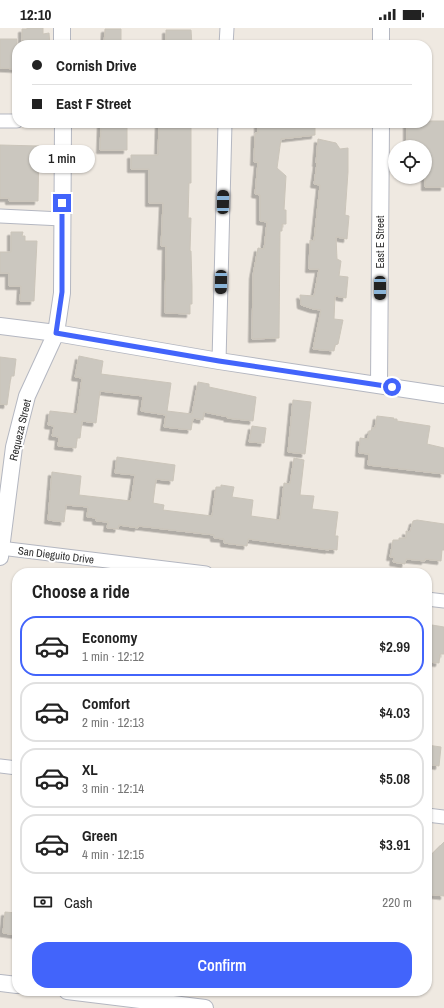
<!DOCTYPE html>
<meta charset="utf-8">
<style>
body{margin:0;font-family:"Archivo Narrow",sans-serif;background:#f2f2f2;color:#222;height:100vh;display:flex;flex-direction:column;font-size:15px;white-space:nowrap}
*{box-sizing:border-box;margin:0}
p{font-size:13px;color:#767676}
.icon{flex:none;width:22px;height:22px;fill:none;stroke:currentColor;stroke-width:2;stroke-linecap:round;stroke-linejoin:round}
.map{position:relative;flex:1;overflow:hidden}
.drawer{position:absolute;left:12px;top:540px;width:420px;height:428px;display:flex;flex-direction:column;background:#fff;border-radius:16px;box-shadow:0 1px 3px #0004}
.drawer>*{flex:none}
.top-card{position:absolute;left:12px;top:12px;width:420px;height:88px;border-radius:16px;box-shadow:0 1px 3px #0004;display:grid;align-content:center;height:88px;padding:0 20px;background:#fff}
.fabs{position:absolute;left:388px;top:112px;display:grid;gap:8px}
.fabs a{display:grid;place-items:center;width:44px;height:44px;border-radius:50%;background:#fff;box-shadow:0 1px 3px #0004;font-size:20px}
.end{position:absolute;width:18px;height:18px;margin:-9px;border:5px solid #4264fb;background:#fff;box-shadow:0 0 0 2px #fff}
.from{border-radius:50%}
.bubble{position:absolute;height:28px;border-radius:14px;background:#fff;box-shadow:0 1px 3px #0004;font-size:13px;font-weight:600;line-height:28px;text-align:center}
.car{position:absolute;width:12px;height:24px;margin:-12px -6px;border-radius:5px;box-shadow:0 0 3px 1px #0007;background:linear-gradient(#222 24%,#8ab4d8 0 40%,#222 0 76%,#8ab4d8 0 86%,#222 0)}
.top-card b{display:flex;align-items:center;gap:14px;height:38px;font-size:15px}
.top-card b+b{border-top:1px solid #e0e0e0}
.top-card i{width:10px;height:10px;background:#222}
ul{padding:0;list-style:none}
li{display:flex;align-items:center;gap:12px;height:60px;margin:0 8px 6px;padding:0 12px;border:2px solid #e0e0e0;border-radius:16px}
li div{flex:1}
li b{display:block;font-size:15px}
li em{font-style:normal;font-weight:600}
li.on{border-color:#4264fb}
li>.icon{width:36px;height:36px;stroke-width:1.5}
h2{padding:0 20px;font-size:18px;line-height:48px}
.pay{display:flex;align-items:center;gap:10px;height:44px;padding:0 20px;font-size:15px}
.pay p{margin-inline-start:auto}
.button{display:flex;gap:8px;margin-top:auto;padding:8px 20px}
.button a{flex:1;height:46px;border-radius:16px;background:#4264fb;color:#fff;font-size:16px;font-weight:600;line-height:46px;text-align:center}
.status{display:flex;justify-content:space-between;align-items:center;height:28px;padding:0 20px;background:#fff;direction:ltr}
.status svg{height:11px;fill:currentColor}
.map>svg:first-child{display:block}
</style>
<div class="status"><b>12:10</b><svg viewBox="0 0 49 12"><path d="M0 12V9h3v3zM5 12V6h3v6zM10 12V3h3v9zM15 12V0h3v12zM26 1h20v11H26zM47 4h2v5h-2z"/></svg></div>
<div class="map">
<svg width="444" height="980" viewBox="0 0 444 980">
<defs>
<filter id="shadow"><feDropShadow dx="-3.5" dy="3.5" stdDeviation="0" flood-color="#0004"/></filter>
</defs>
<rect width="100%" height="100%" fill="#efe9e1"/>
<path fill="#cbc7bf" stroke="#cbc5ba" filter="url(#shadow)" d="M27 0H43V6L49 5 50 17H22V1H27Z
M105 1H121V17H104Z
M166 2H191L192 17H170V14H166Z
M0 11H17V41L0 40Z
M427 93H444V159H425V119H407V95H427Z
M159 95H190L191 97V155H189L188 190H191L190 223H191L192 258V276H190V286L165 285 166 218H161L163 175H149V141H131V127H158Z
M258 95H315V107L281 111 277 140 286 148 284 182H286V196H282V203H280L279 310 252 311 253 247 258 220 264 221 267 194 260 193V167L255 166 258 134H254L255 105H258Z
M101 96H121V99H127V122H100Z
M318 111 336 115 340 121 348 120V144L345 187 349 188 347 211 336 209 337 231 341 233 339 248 348 249 346 270 335 268 334 291 343 292 338 316 335 317 334 323 313 321 321 282 313 281 301 277 300 267 314 268 319 241H309L310 212 314 213 320 157 314 156 317 135H316Z
M0 117 39 118 38 173H9V170H0Z
M11 204H23L22 208H25V213H37L34 273H20L21 258H9V245H0V224H11Z
M79 328 103 333 101 346 171 355 167 383 192 386 198 354 209 356V359L256 369 253 393 227 390 228 389 204 384 203 392 193 390 191 402 164 399 166 387 141 383 143 368 100 363 96 395 82 393 80 410H77L76 420 58 418 59 409 52 408 54 398 48 397 50 383 77 386 82 350 75 349Z
M0 329 16 331 14 348H11L7 377 0 376Z
M293 372 311 374 305 426 288 424Z
M377 388 394 390 393 391H397V393L430 398 427 416 444 420V446L368 437 369 426 359 425 360 410 368 411 369 403H371L372 400H375Z
M252 398 266 400 264 415 249 414Z
M117 429 175 437 173 453 156 451 153 475 164 477 163 482 212 488 216 459H221V457L234 459 232 469 253 472 251 488 280 492 284 455 290 456 294 430 304 432 300 467 314 468 312 481 338 484 335 508H338L337 522 329 521V522L248 511 247 518 224 515V511L214 510V507L138 498V500L119 497 118 501 107 500 108 494 96 493V490L87 489 88 479 66 477 64 494 48 492 52 444 81 448 79 467 131 473 135 447 115 445Z
M417 492 444 496V522H442L441 533 425 531V533L406 531 405 536 393 534 394 529H390L393 512H399V510H406V503L410 504 413 493Z
M432 597 444 599V626H440L439 635 427 634V602H431Z
M427 717 441 719 439 738 427 736Z
M444 814V868L427 866V831Z
M5 884 17 885V907L3 905Z"/>
<g fill="none" stroke-linecap="round" stroke-linejoin="round">
<defs>
<path id="minor" d="M226 17 227 0
M0 93H17
M0 188 62 191
M219 333 225 95
M0 520 206 545
M427 571 444 573
M0 738 17 740
M427 787 444 789"/>
<path id="tertiary" d="M62 0V17
M381 17V0
M0 298 56 305 219 333 444 367
M379 357 381 95
M0 529 14 419 27 368 56 305 62 265 63 95
M0 955 17 957
M67 963 205 980"/>
</defs>
<use href="#minor" stroke="#b4b7c1" stroke-width="15"/>
<use href="#tertiary" stroke="#b4b7c1" stroke-width="18"/>
<use href="#minor" stroke="#fff" stroke-width="13"/>
<use href="#tertiary" stroke="#fff" stroke-width="16"/>
</g>
<g fill="none" stroke-linecap="round" stroke-linejoin="round">
<path stroke="#4264fb" stroke-width="5" d="M62 175V264L56 305 219 333 392 359"/>
</g>
<g text-anchor="middle" stroke-width="4" stroke-linejoin="round" paint-order="stroke">
<g font-size="11" fill="#2e2e2e" stroke="#fff">
<text transform="translate(380 214) rotate(-90)" y="4">East E Street</text>
<text transform="translate(20 402) rotate(-77)" y="4">Requeza Street</text>
<text transform="translate(56 527) rotate(7)" y="4">San Dieguito Drive</text>
</g>
</g>
</svg>
<div class="fabs">
<a><svg class="icon" aria-label="locate" viewBox="0 0 24 24"><circle cx="12" cy="12" r="6"/><path d="M12 2v4M12 18v4M2 12h4M18 12h4"/></svg></a>
</div>
<i class="end from" style="left:392px;top:359px"></i>
<i class="end" style="left:62px;top:175px"></i>
<div class="bubble" style="left:29px;top:117px;width:66px">1 min</div>
<i class="car" style="left:223px;top:174px;rotate:1deg"></i>
<i class="car" style="left:221px;top:254px;rotate:181deg"></i>
<i class="car" style="left:380px;top:260px;rotate:180deg"></i>
<div class="top-card">
<b><i class="from"></i>Cornish Drive</b>
<b><i></i>East F Street</b>
</div>
<section class="drawer">
<h2>Choose a ride</h2>
<ul>
<li class="on"><svg class="icon" aria-label="car" viewBox="0 0 24 24"><path d="M5 17H2v-5l4-1 3-4h7l3 4 3 1v5h-3M9 17h6M6 11h13"/><circle cx="7" cy="17" r="2"/><circle cx="17" cy="17" r="2"/></svg><div><b>Economy</b><p>1 min · 12:12</p></div><em>$2.99</em></li>
<li><svg class="icon" aria-label="car" viewBox="0 0 24 24"><path d="M5 17H2v-5l4-1 3-4h7l3 4 3 1v5h-3M9 17h6M6 11h13"/><circle cx="7" cy="17" r="2"/><circle cx="17" cy="17" r="2"/></svg><div><b>Comfort</b><p>2 min · 12:13</p></div><em>$4.03</em></li>
<li><svg class="icon" aria-label="car" viewBox="0 0 24 24"><path d="M5 17H2v-5l4-1 3-4h7l3 4 3 1v5h-3M9 17h6M6 11h13"/><circle cx="7" cy="17" r="2"/><circle cx="17" cy="17" r="2"/></svg><div><b>XL</b><p>3 min · 12:14</p></div><em>$5.08</em></li>
<li><svg class="icon" aria-label="car" viewBox="0 0 24 24"><path d="M5 17H2v-5l4-1 3-4h7l3 4 3 1v5h-3M9 17h6M6 11h13"/><circle cx="7" cy="17" r="2"/><circle cx="17" cy="17" r="2"/></svg><div><b>Green</b><p>4 min · 12:15</p></div><em>$3.91</em></li>
</ul>
<div class="pay"><svg class="icon" aria-label="cash" viewBox="0 0 24 24"><path d="M3 7h18v10H3z"/><circle cx="12" cy="12" r="2"/></svg>Cash<p>220 m</p></div>
<div class="button"><a>Confirm</a></div>
</section>
</div>
